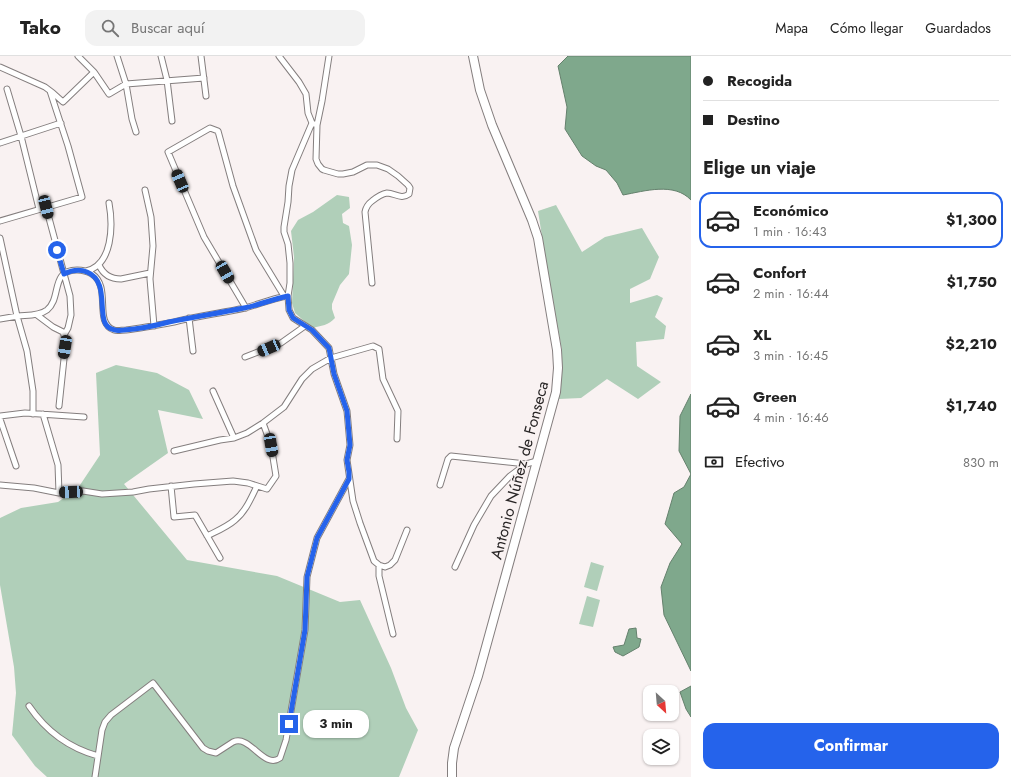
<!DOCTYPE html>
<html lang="es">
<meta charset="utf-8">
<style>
body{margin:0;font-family:Jost,sans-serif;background:#f2f2f2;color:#222;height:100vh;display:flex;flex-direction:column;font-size:15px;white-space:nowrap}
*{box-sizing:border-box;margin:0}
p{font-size:13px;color:#767676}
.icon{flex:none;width:22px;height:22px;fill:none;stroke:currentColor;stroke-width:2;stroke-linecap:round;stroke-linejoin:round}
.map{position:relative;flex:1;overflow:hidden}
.details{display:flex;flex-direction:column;background:#fff;width:320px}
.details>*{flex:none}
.hud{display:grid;align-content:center;height:88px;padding:0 12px;background:#fff}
.needle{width:26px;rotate:154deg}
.buttons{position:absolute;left:643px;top:629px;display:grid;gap:8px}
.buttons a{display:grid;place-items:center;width:36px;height:36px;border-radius:8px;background:#fff;box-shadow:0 1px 3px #0004;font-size:20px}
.end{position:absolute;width:18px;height:18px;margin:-9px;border:5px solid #2563eb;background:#fff;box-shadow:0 0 0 2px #fff}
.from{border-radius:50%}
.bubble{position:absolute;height:28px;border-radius:12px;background:#fff;box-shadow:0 1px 3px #0004;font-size:13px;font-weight:700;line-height:28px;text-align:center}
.car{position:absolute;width:12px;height:24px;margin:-12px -6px;border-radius:5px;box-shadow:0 0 3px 1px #0007;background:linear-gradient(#222 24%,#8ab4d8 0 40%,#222 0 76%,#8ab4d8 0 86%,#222 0)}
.hud b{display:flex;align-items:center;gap:14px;height:38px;font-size:15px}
.hud b+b{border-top:1px solid #e0e0e0}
.hud i{width:10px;height:10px;background:#222}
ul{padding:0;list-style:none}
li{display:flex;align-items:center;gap:12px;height:56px;margin:0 8px 6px;padding:0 4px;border:2px solid transparent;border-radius:12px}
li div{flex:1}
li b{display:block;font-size:15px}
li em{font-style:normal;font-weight:700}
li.active{border-color:#2563eb}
li>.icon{width:36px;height:36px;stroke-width:1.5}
h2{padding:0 12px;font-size:18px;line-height:48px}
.pay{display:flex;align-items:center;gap:10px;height:44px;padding:0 12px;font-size:15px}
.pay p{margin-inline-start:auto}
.cta{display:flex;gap:8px;margin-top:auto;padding:8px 12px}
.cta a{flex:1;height:46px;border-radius:12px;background:#2563eb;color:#fff;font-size:16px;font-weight:700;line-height:46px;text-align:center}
header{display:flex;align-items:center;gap:24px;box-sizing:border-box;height:56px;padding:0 20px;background:#fff;border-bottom:1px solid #e0e0e0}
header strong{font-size:19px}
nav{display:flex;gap:22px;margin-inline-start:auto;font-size:14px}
.search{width:280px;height:36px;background:#f2f2f2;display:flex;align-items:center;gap:10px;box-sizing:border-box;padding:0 14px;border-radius:12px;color:#767676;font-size:15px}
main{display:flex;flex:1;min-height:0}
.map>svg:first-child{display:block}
</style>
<header>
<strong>Tako</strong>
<div class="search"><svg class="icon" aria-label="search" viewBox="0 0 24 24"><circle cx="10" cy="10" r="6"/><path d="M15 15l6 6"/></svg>Buscar aquí</div>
<nav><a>Mapa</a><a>Cómo llegar</a><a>Guardados</a></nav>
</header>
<main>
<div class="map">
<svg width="691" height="721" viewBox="0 0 691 721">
<rect width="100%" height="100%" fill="#f9f2f2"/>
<path fill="#b0cfb9" d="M337 139 349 141 350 152 342 158 343 167 349 170 352 189 349 218 340 229 332 248V253L335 262C329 269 321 270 312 272L295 257 292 247 294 201 291 175 298 164 313 156Z
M556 149 582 196 605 181 642 172 659 201 650 223 630 233V247L657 239 663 242 655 261 666 270 664 283 636 286 637 310 661 326 638 343 607 323 581 342 559 343 562 295 547 212 538 155Z
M116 309 157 317 189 334 203 363 158 354 168 397 124 428 187 504 277 520 340 546 360 544 391 612 406 652 418 674 399 721H47L35 710 12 679 16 637 14 611 0 529V462L21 452 58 446 78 432 100 399 96 317Z
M591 506 604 510 597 535 584 531Z
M587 540 600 544 593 571 579 568Z"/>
<path fill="#7fa88c" stroke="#65816d" d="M568 0H691V144C674 126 645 135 623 139L617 127 606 114 596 110 582 100 565 73 567 51 558 10Z
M691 338V615L664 559 661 531 670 507 682 488 665 468 674 437 684 431 691 418 679 395 680 360Z
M636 572 637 582 641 583 639 591 623 600 615 596 613 591 624 589 629 573Z
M691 630V661L686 653 680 636Z"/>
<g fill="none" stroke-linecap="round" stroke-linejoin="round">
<defs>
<path id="street" d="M78 0 94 16 109 38 126 28 204 22
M117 0 126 28 132 63 136 76
M161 0 167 24 172 65
M201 0 206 40
M279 0 299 26 306 38 308 57 312 67 314 68
M329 0 322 45 317 69 316 103 318 108 322 113 324 114 338 118H343L353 116 367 109H377L388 113 398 120 408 129 410 132 409 138C401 144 395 137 387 137 381 138 377 141 372 145 368 148 366 151 365 156L372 227
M0 11 45 31 53 37 63 46 94 16
M7 33 21 80 39 153
M312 67 292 114 289 130 288 146 284 171V176L288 188 290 207V227L288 240 289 254 293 262 312 274 329 292 334 318 347 355 350 389 347 404 353 445 360 467 374 505 379 509 385 511 390 509 395 504 407 474
M0 87 61 67
M145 134 151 161 153 190 150 223 154 270
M46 151 70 240 71 259 68 272 64 279
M0 165 82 141 68 90 50 35
M0 182 17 260 27 295 33 335V358
M99 209C103 218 110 223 121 223L150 217
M86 215C113 209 113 169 109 147
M246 252 204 181 168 96 210 72 218 75 233 130 256 194 284 240
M37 259 53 271 63 276 66 284 59 350
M189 262 193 295
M0 263C6 262 12 261 18 260 28 259 39 260 47 254 62 242 50 214 77 214 82 214 87 215 92 218 112 231 93 267 114 274 117 275 122 274 126 274 142 272 158 269 174 266 197 260 222 257 245 252 259 248 272 243 286 240
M245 301 281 287 305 270
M213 335 234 382
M43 358 58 409 59 437
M0 360 25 357 84 361
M0 363 16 410
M174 395 220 384 234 382 247 377 263 367 284 351 302 323 312 313 331 302 373 290 379 293 383 323 398 355 397 383
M0 429 34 432 59 437 83 435 102 438 133 436 149 433 194 428 233 425 248 427 267 433 276 420 271 389 263 367
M440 429 448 403 451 400 526 408
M171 430 174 461 195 459 220 502
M207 480C217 475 227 471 235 464 246 455 251 442 257 430
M379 509V520L393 578
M455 511 474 469 491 440 510 420 526 408 537 405
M29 650C46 675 69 692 98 700
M95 721 102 674 105 666 111 659 153 627 203 692 208 695 216 697 233 686C250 678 264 714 280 702L286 684 305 574 307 521 317 482 349 423"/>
<path id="primary" d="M452 721V707L454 692 478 620 556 336 558 312 557 294 538 182 532 164 492 69 480 34 473 0"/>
</defs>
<use href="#street" stroke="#847e7e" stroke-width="7"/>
<use href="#primary" stroke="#847e7e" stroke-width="10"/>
<use href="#street" stroke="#fff" stroke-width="5"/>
<use href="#primary" stroke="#fff" stroke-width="8"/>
</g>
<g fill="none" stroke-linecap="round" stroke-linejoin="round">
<path stroke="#2563eb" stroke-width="5" d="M57 194 64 218C72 214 79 213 87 216 114 227 91 271 115 274 118 275 121 274 124 274 139 273 154 270 169 266 194 261 219 257 244 252 259 249 273 243 288 240L289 254 293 262 312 274 329 292 334 318 347 355 350 389 347 404 349 416V423L317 482 307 521 305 574 289 668"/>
</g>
<g text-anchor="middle" stroke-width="3" stroke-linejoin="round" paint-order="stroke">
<g font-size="16" fill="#292626" stroke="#f9f2f2">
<text transform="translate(519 414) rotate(-75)" y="6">Antonio Núñez de Fonseca</text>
</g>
</g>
</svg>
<div class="buttons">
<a><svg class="needle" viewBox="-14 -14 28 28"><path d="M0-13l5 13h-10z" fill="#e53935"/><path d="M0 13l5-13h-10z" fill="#767676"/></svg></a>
<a><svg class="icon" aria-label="layers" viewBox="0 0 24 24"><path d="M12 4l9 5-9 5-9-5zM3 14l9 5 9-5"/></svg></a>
</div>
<i class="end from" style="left:57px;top:194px"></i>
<i class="end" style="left:289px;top:668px"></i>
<div class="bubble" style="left:303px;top:654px;width:66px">3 min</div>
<i class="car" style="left:180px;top:125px;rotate:337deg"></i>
<i class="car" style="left:46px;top:151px;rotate:166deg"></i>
<i class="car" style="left:225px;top:216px;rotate:150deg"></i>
<i class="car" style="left:65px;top:291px;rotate:189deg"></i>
<i class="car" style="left:269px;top:292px;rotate:247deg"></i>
<i class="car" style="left:271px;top:389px;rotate:170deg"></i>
<i class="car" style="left:71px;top:436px;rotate:267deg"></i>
</div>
<section class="details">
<div class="hud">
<b><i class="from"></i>Recogida</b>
<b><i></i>Destino</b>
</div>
<h2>Elige un viaje</h2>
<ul>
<li class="active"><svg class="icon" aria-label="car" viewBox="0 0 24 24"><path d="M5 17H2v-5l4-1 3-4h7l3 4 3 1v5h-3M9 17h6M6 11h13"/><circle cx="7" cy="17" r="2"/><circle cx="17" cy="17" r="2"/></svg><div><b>Económico</b><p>1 min · 16:43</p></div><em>$1,300</em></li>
<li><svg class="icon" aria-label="car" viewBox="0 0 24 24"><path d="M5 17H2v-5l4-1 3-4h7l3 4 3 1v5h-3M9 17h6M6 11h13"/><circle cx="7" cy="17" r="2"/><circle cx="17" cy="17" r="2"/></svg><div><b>Confort</b><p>2 min · 16:44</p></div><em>$1,750</em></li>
<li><svg class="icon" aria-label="car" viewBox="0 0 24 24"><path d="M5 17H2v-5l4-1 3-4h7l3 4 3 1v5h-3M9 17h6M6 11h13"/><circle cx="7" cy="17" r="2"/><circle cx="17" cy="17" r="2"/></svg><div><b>XL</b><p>3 min · 16:45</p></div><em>$2,210</em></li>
<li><svg class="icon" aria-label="car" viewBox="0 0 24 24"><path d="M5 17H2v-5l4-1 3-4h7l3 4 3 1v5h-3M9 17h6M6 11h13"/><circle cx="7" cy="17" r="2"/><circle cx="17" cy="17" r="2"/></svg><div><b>Green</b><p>4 min · 16:46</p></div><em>$1,740</em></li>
</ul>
<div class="pay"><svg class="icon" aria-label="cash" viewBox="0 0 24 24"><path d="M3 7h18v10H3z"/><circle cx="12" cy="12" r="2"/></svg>Efectivo<p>830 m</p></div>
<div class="cta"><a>Confirmar</a></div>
</section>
</main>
